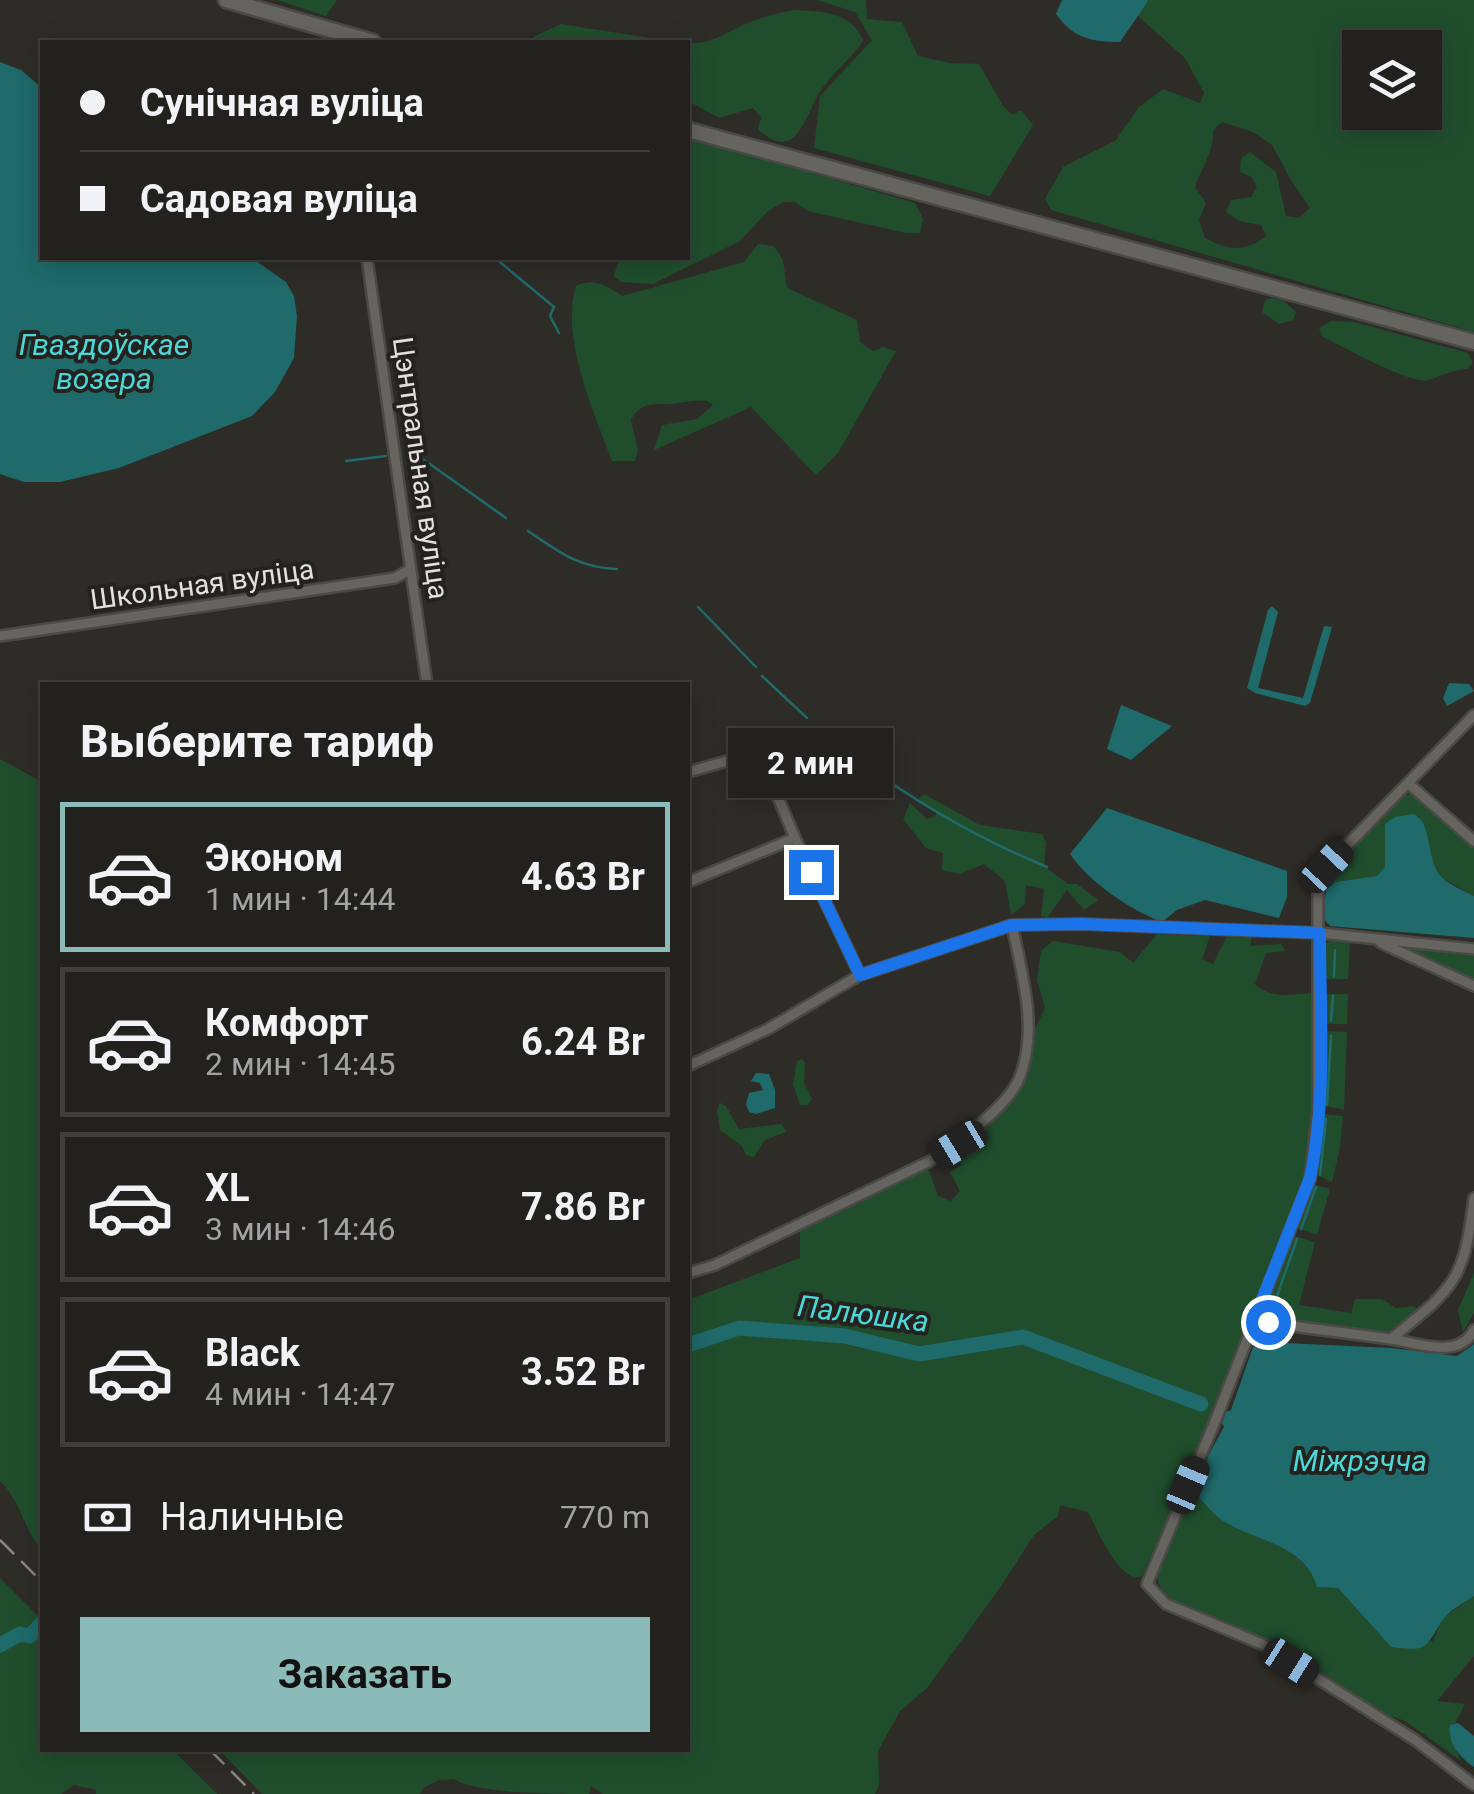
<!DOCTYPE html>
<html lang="ru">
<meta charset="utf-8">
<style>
body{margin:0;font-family:Roboto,sans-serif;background:#2e2e2a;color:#f1f3f6;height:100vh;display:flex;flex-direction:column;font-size:38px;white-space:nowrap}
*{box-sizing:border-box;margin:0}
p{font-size:32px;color:#a2a3a4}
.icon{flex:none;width:55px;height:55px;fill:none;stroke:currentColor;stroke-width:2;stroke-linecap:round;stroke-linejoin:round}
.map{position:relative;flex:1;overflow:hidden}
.details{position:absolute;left:40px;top:682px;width:650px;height:1070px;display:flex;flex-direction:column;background:#22211d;border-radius:0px;box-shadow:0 5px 25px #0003,0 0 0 2px #3f3e3b}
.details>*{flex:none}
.banner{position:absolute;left:40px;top:40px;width:650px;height:220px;border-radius:0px;box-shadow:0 5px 25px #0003,0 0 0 2px #3f3e3b;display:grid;align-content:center;height:220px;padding:0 40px;background:#22211d}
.controls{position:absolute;left:1342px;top:30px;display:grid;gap:20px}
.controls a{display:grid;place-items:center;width:100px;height:100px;border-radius:0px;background:#22211d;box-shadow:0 5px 25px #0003,0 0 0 2px #3f3e3b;font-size:50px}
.end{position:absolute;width:45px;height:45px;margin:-22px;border:12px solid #1a73e8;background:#fff;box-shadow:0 0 0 5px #fff}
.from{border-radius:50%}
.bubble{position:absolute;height:70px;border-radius:0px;background:#22211d;box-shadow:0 5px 25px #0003,0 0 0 2px #3f3e3b;font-size:32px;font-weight:700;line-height:70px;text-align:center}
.car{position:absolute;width:30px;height:60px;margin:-30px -15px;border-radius:12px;box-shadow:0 0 8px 2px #0007;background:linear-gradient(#222 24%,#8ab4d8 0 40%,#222 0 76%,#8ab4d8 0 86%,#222 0)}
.banner b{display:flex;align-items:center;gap:35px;height:95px;font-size:38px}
.banner b+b{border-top:2px solid #3f3e3b}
.banner i{width:25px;height:25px;background:#f1f3f6}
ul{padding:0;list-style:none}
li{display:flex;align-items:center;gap:30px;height:150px;margin:0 20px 15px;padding:0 20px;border:5px solid #3f3e3b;border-radius:0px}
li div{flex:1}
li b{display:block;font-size:38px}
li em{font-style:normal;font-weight:700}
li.on{border-color:#8bbbb9}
li>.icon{width:90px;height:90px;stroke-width:1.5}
h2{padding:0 40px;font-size:45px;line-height:120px}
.pay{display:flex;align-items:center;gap:25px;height:110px;padding:0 40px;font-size:38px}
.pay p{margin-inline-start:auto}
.cta{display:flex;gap:20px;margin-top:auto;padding:20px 40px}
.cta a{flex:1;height:115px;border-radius:0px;background:#8bbbb9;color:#111;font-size:40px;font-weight:700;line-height:115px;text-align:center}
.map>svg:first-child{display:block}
</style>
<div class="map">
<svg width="1474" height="1794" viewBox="0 0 1474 1794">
<rect width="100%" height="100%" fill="#2e2c27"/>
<path fill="#204e2d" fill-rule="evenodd" d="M277 0H337L326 16Z
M817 0H866L867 19 902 22 918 56 950 63 979 64 1003 106 1012 115 1021 110 1033 125 990 196 814 148 820 96 872 40 855 12Z
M1120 0H1474V332L1051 210 1045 199 1063 167 1115 141 1139 107 1163 89 1200 103 1204 93 1185 58ZM1360 48H1425V112H1360ZM1222 122 1253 132 1272 145 1292 182 1310 208 1299 218 1286 216 1276 172 1250 152 1241 158 1240 172 1252 177 1257 187 1251 197 1231 200 1226 212 1239 221 1261 225 1266 236C1245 253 1227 250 1205 238L1199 220 1206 203 1195 187C1202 167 1214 152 1213 130Z
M794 10C822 11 853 12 863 41 851 59 833 72 821 90 805 114 797 166 758 129L761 117 753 108 719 118 688 101V43C711 45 727 32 748 23 763 17 778 13 794 10Z
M561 24 676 42H531L535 36Z
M688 137 915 203 923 219 920 233H906L808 211 795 202H784L768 211 740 241 653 284 621 282 614 276 619 258H688Z
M758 244 774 246 783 260 787 288 857 320 860 342 873 351 883 347 896 351 838 453 816 475 751 407 654 450 662 425 697 419 713 405 707 401C695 400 685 402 673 404 655 405 642 400 631 420L638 451 635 461H612C594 412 560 338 576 286 594 277 607 286 622 296L744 262Z
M1272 298 1284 301 1296 312 1293 320 1279 324 1262 312 1265 300Z
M1331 321 1354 322 1468 353 1473 363 1467 369C1451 370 1442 376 1428 380 1411 385 1342 346 1323 337L1319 328Z
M0 759 42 782V1550C23 1529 21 1501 0 1481Z
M924 794 980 825 1042 834 1046 843 1044 866 1068 884H1077L1098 900 1084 910 1067 890 1047 918 1041 916 1044 889 1026 885 1025 904 1011 915 1005 881 984 864 960 874 942 870 943 853 926 848 903 819 910 803 927 819 936 816 937 812 917 801Z
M1412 794 1474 847V896L1442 878 1435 868 1419 816 1385 824V868L1377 876 1335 882 1322 890C1339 852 1374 824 1404 795Z
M1157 934 1210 936 1202 959 1213 964 1227 936H1252L1250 946 1281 944 1285 951 1266 953 1255 984C1270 999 1291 995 1311 993L1313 1099 1308 1169 1213 1416 1142 1576 1134 1578C1111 1565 1100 1535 1088 1512L1060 1505 1058 1516 1034 1535 999 1589 927 1688 900 1711 878 1751 879 1785 875 1794H603L591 1786 589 1794C560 1794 476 1794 454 1779L439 1780 423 1788 420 1794H262L219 1750H688V1300L800 1258V1230L928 1168 938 1196 951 1201 960 1191 950 1172 962 1165 955 1154 1019 1089 1025 1078 1031 1038 1045 1008 1037 980 1041 951 1053 941 1120 952 1133 963ZM1171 1386 1209 1403 1206 1410 1166 1397Z
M1335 938 1350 940 1348 979H1324L1326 943Z
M1414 947 1474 954V981L1412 951Z
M1324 994H1348L1347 1024H1326L1324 1021Z
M1326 1031 1347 1032 1344 1110 1322 1105Z
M802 1059 805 1063 804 1082 812 1099 808 1105H800L793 1084 797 1061Z
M720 1103 726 1106 739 1129 782 1124 786 1132 765 1140 754 1157 746 1155 742 1146 720 1130 717 1111Z
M1323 1114 1343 1116 1340 1148 1332 1182 1315 1174Z
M1315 1185 1330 1189 1317 1235 1295 1227 1311 1186Z
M1295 1236 1315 1242 1299 1305 1351 1313 1355 1299H1382L1396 1308 1413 1306 1420 1311 1385 1334 1267 1315 1265 1306 1291 1237Z
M1474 1273V1313L1463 1332 1458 1310Z
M1190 1491 1195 1493C1204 1502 1212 1514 1223 1521 1256 1542 1305 1544 1317 1587L1338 1588 1391 1647 1433 1641 1443 1618 1474 1596V1656L1437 1701 1465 1704 1450 1733 1460 1760 1405 1721 1380 1712 1301 1658 1176 1602C1165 1593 1156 1587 1157 1572Z
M0 1578 42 1620V1750H173L217 1794H96V1790L74 1785 61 1794H0Z"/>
<path fill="#1f6a6b" d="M1062 0H1147L1148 1 1120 42C1091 42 1073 38 1056 14Z
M0 62 21 70 42 88V258H252L286 282 294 296 297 316 294 358 275 392 252 416 119 468 60 482H24L0 474Z
M1272 606 1278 612 1258 688 1303 698 1324 626 1332 627 1310 703 1305 706 1255 693 1247 688 1268 610Z
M1449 683 1469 684 1474 691 1447 706 1443 698Z
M1121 705 1172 726 1131 760 1107 749Z
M1107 808 1287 871V897L1279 918 1205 900 1177 910 1162 922C1129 909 1090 883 1070 854Z
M1414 814C1433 825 1426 856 1439 874 1446 884 1463 890 1474 896V938L1330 926 1323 918 1326 890 1335 882 1377 876 1385 867V824L1395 817Z
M756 1073 769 1074 775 1090V1108L756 1114 749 1112 746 1104 749 1093 763 1090 760 1083 751 1081Z
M1267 1342 1391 1348 1457 1356 1474 1344V1596C1464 1603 1448 1611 1442 1621 1424 1650 1427 1651 1391 1647L1338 1588 1317 1587C1305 1544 1256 1542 1223 1521 1212 1514 1204 1502 1195 1493L1209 1454 1224 1427 1222 1423 1226 1412 1231 1410 1253 1347Z
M1458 1723 1474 1736V1767C1459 1756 1448 1744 1450 1725Z"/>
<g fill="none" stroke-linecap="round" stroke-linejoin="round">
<path stroke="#1f6a6b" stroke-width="2.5" d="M495 258 554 307 550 316 559 333
M420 457 506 518
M346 461 386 456
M528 531C559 552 579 568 617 569
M698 607 756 667
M762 676 807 718
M818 728C888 786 962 832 1047 867
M1334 976 1335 950
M1331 1021 1333 996
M1327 1105 1331 1036
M1320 1175 1326 1119
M1301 1229 1316 1187
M1272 1310 1297 1239"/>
<path stroke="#1f6a6b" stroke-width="15" d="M688 1345 739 1328 845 1336 919 1354 1023 1337 1201 1404
M0 1645 20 1634 30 1636 42 1623"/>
<defs>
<path id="street" d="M367 258 427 685
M0 636 395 578 409 570
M1474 715 1327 866 1318 890V1110L1310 1179 1216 1419 1147 1584 1166 1604 1264 1645 1317 1678 1415 1740 1474 1785
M688 772 759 752 795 838 860 975
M1409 784 1474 841
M688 882 795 838
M1381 943 1474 986
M688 1066 768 1029 860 975 1012 925 1082 924 1320 933 1474 949
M688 1273 715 1265 928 1162C953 1148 1008 1106 1019 1079 1039 1031 1022 974 1012 925
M1254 1321 1391 1339C1455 1287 1464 1281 1474 1198
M1391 1339C1418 1343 1459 1360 1474 1330"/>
<path id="secondary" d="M226 0 373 42
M688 130 1474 342"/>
</defs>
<use href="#street" stroke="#4b4946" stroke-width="14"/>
<use href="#secondary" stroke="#4b4946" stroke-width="19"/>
<use href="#street" stroke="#66645f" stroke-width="9"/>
<use href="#secondary" stroke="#66645f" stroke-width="14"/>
<path stroke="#8a8884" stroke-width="2.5" stroke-dasharray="20 10" stroke-linecap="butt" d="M0 1540 42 1582
M210 1750 254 1794"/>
</g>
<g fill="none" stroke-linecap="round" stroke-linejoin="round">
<path stroke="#1a73e8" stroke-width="12" d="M811 872 860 975 1012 925 1082 924 1320 933C1320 1013 1327 1099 1310 1178L1254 1320 1268 1322"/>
</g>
<g text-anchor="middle" stroke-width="8" stroke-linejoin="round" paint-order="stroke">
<g font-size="28" fill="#e2e1de" stroke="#24221e">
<text transform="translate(421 468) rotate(82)" y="10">Цэнтральная вуліца</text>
<text transform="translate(202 584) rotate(-8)" y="10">Школьная вуліца</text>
</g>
<g font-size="30" font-style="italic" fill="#4ad9db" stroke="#24221e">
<text x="104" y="355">Гваздоўскае<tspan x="104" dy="34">возера</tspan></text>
<text transform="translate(863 1314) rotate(7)" y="10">Палюшка</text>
<text x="1360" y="1471">Міжрэчча</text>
</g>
</g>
</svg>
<div class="controls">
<a><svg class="icon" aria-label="layers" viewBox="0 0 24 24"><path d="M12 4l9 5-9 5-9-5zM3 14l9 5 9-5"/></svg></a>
</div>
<i class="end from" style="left:1268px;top:1322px"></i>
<i class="end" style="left:811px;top:872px"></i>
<div class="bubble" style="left:728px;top:728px;width:165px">2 мин</div>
<i class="car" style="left:1327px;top:866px;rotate:43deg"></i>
<i class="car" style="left:959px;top:1144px;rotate:239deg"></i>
<i class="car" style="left:1188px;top:1485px;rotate:23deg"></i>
<i class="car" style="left:1291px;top:1662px;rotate:122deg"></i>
<div class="banner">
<b><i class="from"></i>Сунічная вуліца</b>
<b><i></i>Садовая вуліца</b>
</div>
<section class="details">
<h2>Выберите тариф</h2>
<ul>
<li class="on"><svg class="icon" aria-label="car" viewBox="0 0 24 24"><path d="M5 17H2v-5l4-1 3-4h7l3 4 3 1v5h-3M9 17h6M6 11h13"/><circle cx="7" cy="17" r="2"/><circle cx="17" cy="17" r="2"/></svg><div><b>Эконом</b><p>1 мин · 14:44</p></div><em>4.63 Br</em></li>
<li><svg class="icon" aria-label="car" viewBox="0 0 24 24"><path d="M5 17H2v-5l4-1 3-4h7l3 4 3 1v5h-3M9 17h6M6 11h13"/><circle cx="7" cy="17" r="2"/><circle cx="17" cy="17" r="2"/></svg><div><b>Комфорт</b><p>2 мин · 14:45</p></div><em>6.24 Br</em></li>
<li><svg class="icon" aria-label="car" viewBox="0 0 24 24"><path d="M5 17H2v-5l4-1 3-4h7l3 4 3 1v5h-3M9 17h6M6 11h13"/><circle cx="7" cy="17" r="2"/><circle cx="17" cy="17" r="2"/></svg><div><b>XL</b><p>3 мин · 14:46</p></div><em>7.86 Br</em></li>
<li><svg class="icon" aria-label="car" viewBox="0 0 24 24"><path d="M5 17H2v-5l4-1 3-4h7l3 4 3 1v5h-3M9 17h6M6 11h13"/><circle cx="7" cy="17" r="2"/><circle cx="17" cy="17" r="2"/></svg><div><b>Black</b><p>4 мин · 14:47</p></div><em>3.52 Br</em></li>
</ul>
<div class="pay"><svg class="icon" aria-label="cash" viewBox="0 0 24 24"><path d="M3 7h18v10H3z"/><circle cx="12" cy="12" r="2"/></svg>Наличные<p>770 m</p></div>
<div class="cta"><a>Заказать</a></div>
</section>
</div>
